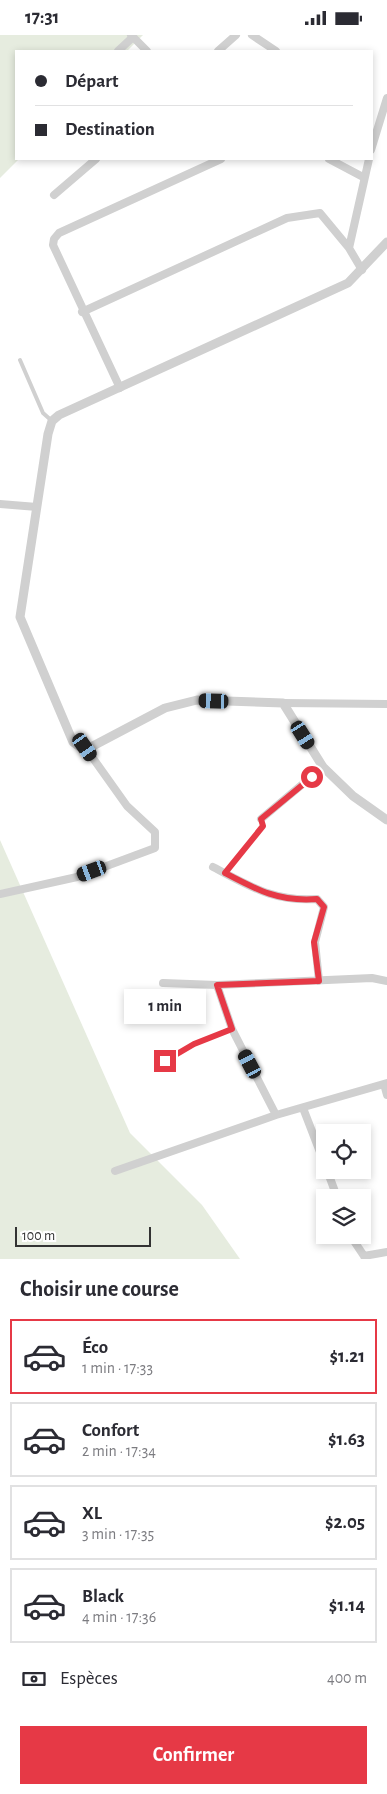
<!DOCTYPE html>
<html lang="fr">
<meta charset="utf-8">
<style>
body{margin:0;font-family:"Alegreya Sans",sans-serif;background:#f7f7f7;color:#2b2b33;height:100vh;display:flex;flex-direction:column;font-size:19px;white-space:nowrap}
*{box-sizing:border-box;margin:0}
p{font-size:16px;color:#7c7c81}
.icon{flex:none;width:28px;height:28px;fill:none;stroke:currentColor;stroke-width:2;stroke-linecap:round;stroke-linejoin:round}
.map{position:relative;height:1224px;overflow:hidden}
.panel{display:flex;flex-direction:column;background:#fff;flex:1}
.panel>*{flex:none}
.top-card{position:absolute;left:15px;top:15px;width:358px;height:110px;border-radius:0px;box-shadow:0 2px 8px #0003;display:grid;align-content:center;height:110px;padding:0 20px;background:#fff}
.controls{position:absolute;left:316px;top:1089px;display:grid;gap:10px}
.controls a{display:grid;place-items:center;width:55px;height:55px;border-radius:0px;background:#fff;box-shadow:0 2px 8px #0003;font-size:25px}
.scale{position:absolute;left:15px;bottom:12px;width:136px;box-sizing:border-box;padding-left:5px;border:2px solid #333;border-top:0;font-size:14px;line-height:18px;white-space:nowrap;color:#333;-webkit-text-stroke:4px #fff;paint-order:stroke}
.end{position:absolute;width:22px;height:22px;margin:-11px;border:6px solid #e63946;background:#fff;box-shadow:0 0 0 2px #fff}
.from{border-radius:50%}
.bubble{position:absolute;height:35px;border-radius:0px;background:#fff;box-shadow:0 2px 8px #0003;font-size:16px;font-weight:600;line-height:35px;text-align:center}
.car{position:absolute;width:15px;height:30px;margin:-15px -8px;border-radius:6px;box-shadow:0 0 4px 1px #0007;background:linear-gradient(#222 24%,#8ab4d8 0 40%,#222 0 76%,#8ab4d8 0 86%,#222 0)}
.top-card b{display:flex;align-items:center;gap:18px;height:48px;font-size:19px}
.top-card b+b{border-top:1px solid #e1e1e2}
.top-card i{width:12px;height:12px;background:#2b2b33}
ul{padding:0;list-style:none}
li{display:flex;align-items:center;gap:15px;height:75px;margin:0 10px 8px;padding:0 10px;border:2px solid #e1e1e2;border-radius:0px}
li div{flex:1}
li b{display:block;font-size:19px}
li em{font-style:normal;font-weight:600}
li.current{border-color:#e63946}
li>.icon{width:45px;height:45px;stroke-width:1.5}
h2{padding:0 20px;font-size:22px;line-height:60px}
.pay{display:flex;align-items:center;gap:12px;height:55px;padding:0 20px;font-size:19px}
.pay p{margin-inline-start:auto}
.cta{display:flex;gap:10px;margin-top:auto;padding:10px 20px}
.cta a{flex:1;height:58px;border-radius:0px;background:#e63946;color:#fff;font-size:20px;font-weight:600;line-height:58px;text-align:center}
.status{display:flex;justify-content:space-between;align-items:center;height:35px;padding:0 25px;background:#fff;direction:ltr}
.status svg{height:14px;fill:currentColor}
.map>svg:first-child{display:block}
</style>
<div class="status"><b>17:31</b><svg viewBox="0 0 49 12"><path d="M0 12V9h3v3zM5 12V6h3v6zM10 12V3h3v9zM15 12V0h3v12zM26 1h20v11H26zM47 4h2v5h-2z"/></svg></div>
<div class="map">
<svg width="387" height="1224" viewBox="0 0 387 1224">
<rect width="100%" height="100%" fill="#fff"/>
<path fill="#e6ecdf" d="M0 0H143L127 16H16V124H19L0 143Z
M0 805 130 1098 202 1170 240 1224H0Z"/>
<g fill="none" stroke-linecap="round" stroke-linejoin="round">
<path stroke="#d0d0d0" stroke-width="4" d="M20 325 43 378 52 386
M225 838 263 791 261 784
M165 1026 194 1009 232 994"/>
<path stroke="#d0d0d0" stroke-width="8" d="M131 0 147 16
M252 0 276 16
M118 16 133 2
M218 16 236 0
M371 115 387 63
M329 124 363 142
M54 160 96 124
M362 235 349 213 369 124
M82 277 287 183 320 178 349 213
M120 353 53 210 54 204 59 198 221 124
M0 469 37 472
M283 668 387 669
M261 784 323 732
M213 832C250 851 273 867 317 864L324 872 315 907 319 946
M0 859 77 842 155 813V797L127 771 85 712
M163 948 217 950 372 943 387 946
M217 950 232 994 276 1080
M384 1049 387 1060
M303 1073 325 1130
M327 1135 337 1162
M115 1136 276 1080 387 1048
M350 1200 366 1224
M364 1221 387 1217"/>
<path stroke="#d0d0d0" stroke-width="9" d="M387 207 348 248 59 380 52 386 48 399 20 582 73 707 80 712H91L165 673 197 665 283 668 323 732 353 761 387 785"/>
</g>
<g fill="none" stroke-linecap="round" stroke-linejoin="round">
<path stroke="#e63946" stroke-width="6" d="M165 1026 194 1009 232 994 217 950 319 946 314 907 324 872 317 864C279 867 257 855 225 838L263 791 261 784 312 742"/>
</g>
</svg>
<div class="controls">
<a><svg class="icon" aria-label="locate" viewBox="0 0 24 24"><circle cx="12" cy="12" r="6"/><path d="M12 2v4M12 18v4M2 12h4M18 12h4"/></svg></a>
<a><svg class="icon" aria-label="layers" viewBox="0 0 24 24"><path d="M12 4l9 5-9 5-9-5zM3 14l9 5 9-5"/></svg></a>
</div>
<div class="scale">100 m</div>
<i class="end from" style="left:312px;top:742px"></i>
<i class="end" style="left:165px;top:1026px"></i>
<div class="bubble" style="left:124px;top:954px;width:82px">1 min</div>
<i class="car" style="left:214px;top:666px;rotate:272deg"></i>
<i class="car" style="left:303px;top:700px;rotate:148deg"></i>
<i class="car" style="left:85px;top:712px;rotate:145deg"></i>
<i class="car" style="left:92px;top:836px;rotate:250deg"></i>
<i class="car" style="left:250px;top:1029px;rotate:332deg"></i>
<div class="top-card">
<b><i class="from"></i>Départ</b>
<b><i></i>Destination</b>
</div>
</div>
<section class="panel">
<h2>Choisir une course</h2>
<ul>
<li class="current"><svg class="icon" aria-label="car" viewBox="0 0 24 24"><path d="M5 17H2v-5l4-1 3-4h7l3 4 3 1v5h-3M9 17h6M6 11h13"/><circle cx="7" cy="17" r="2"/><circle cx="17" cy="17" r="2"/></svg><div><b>Éco</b><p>1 min · 17:33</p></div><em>$1.21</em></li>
<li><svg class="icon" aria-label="car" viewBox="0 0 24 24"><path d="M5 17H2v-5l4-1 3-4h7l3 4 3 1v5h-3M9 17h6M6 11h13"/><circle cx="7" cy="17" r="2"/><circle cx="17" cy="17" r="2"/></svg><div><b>Confort</b><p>2 min · 17:34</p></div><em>$1.63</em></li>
<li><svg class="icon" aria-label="car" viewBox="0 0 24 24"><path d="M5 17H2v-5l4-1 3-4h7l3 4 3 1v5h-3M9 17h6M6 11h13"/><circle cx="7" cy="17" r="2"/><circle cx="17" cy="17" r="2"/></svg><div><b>XL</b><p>3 min · 17:35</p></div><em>$2.05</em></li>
<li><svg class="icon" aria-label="car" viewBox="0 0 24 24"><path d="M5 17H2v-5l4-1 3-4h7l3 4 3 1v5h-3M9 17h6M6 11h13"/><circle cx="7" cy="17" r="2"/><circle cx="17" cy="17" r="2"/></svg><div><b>Black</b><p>4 min · 17:36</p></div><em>$1.14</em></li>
</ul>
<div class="pay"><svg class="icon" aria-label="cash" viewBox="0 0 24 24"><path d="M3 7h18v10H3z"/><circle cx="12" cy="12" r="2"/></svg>Espèces<p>400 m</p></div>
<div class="cta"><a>Confirmer</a></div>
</section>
